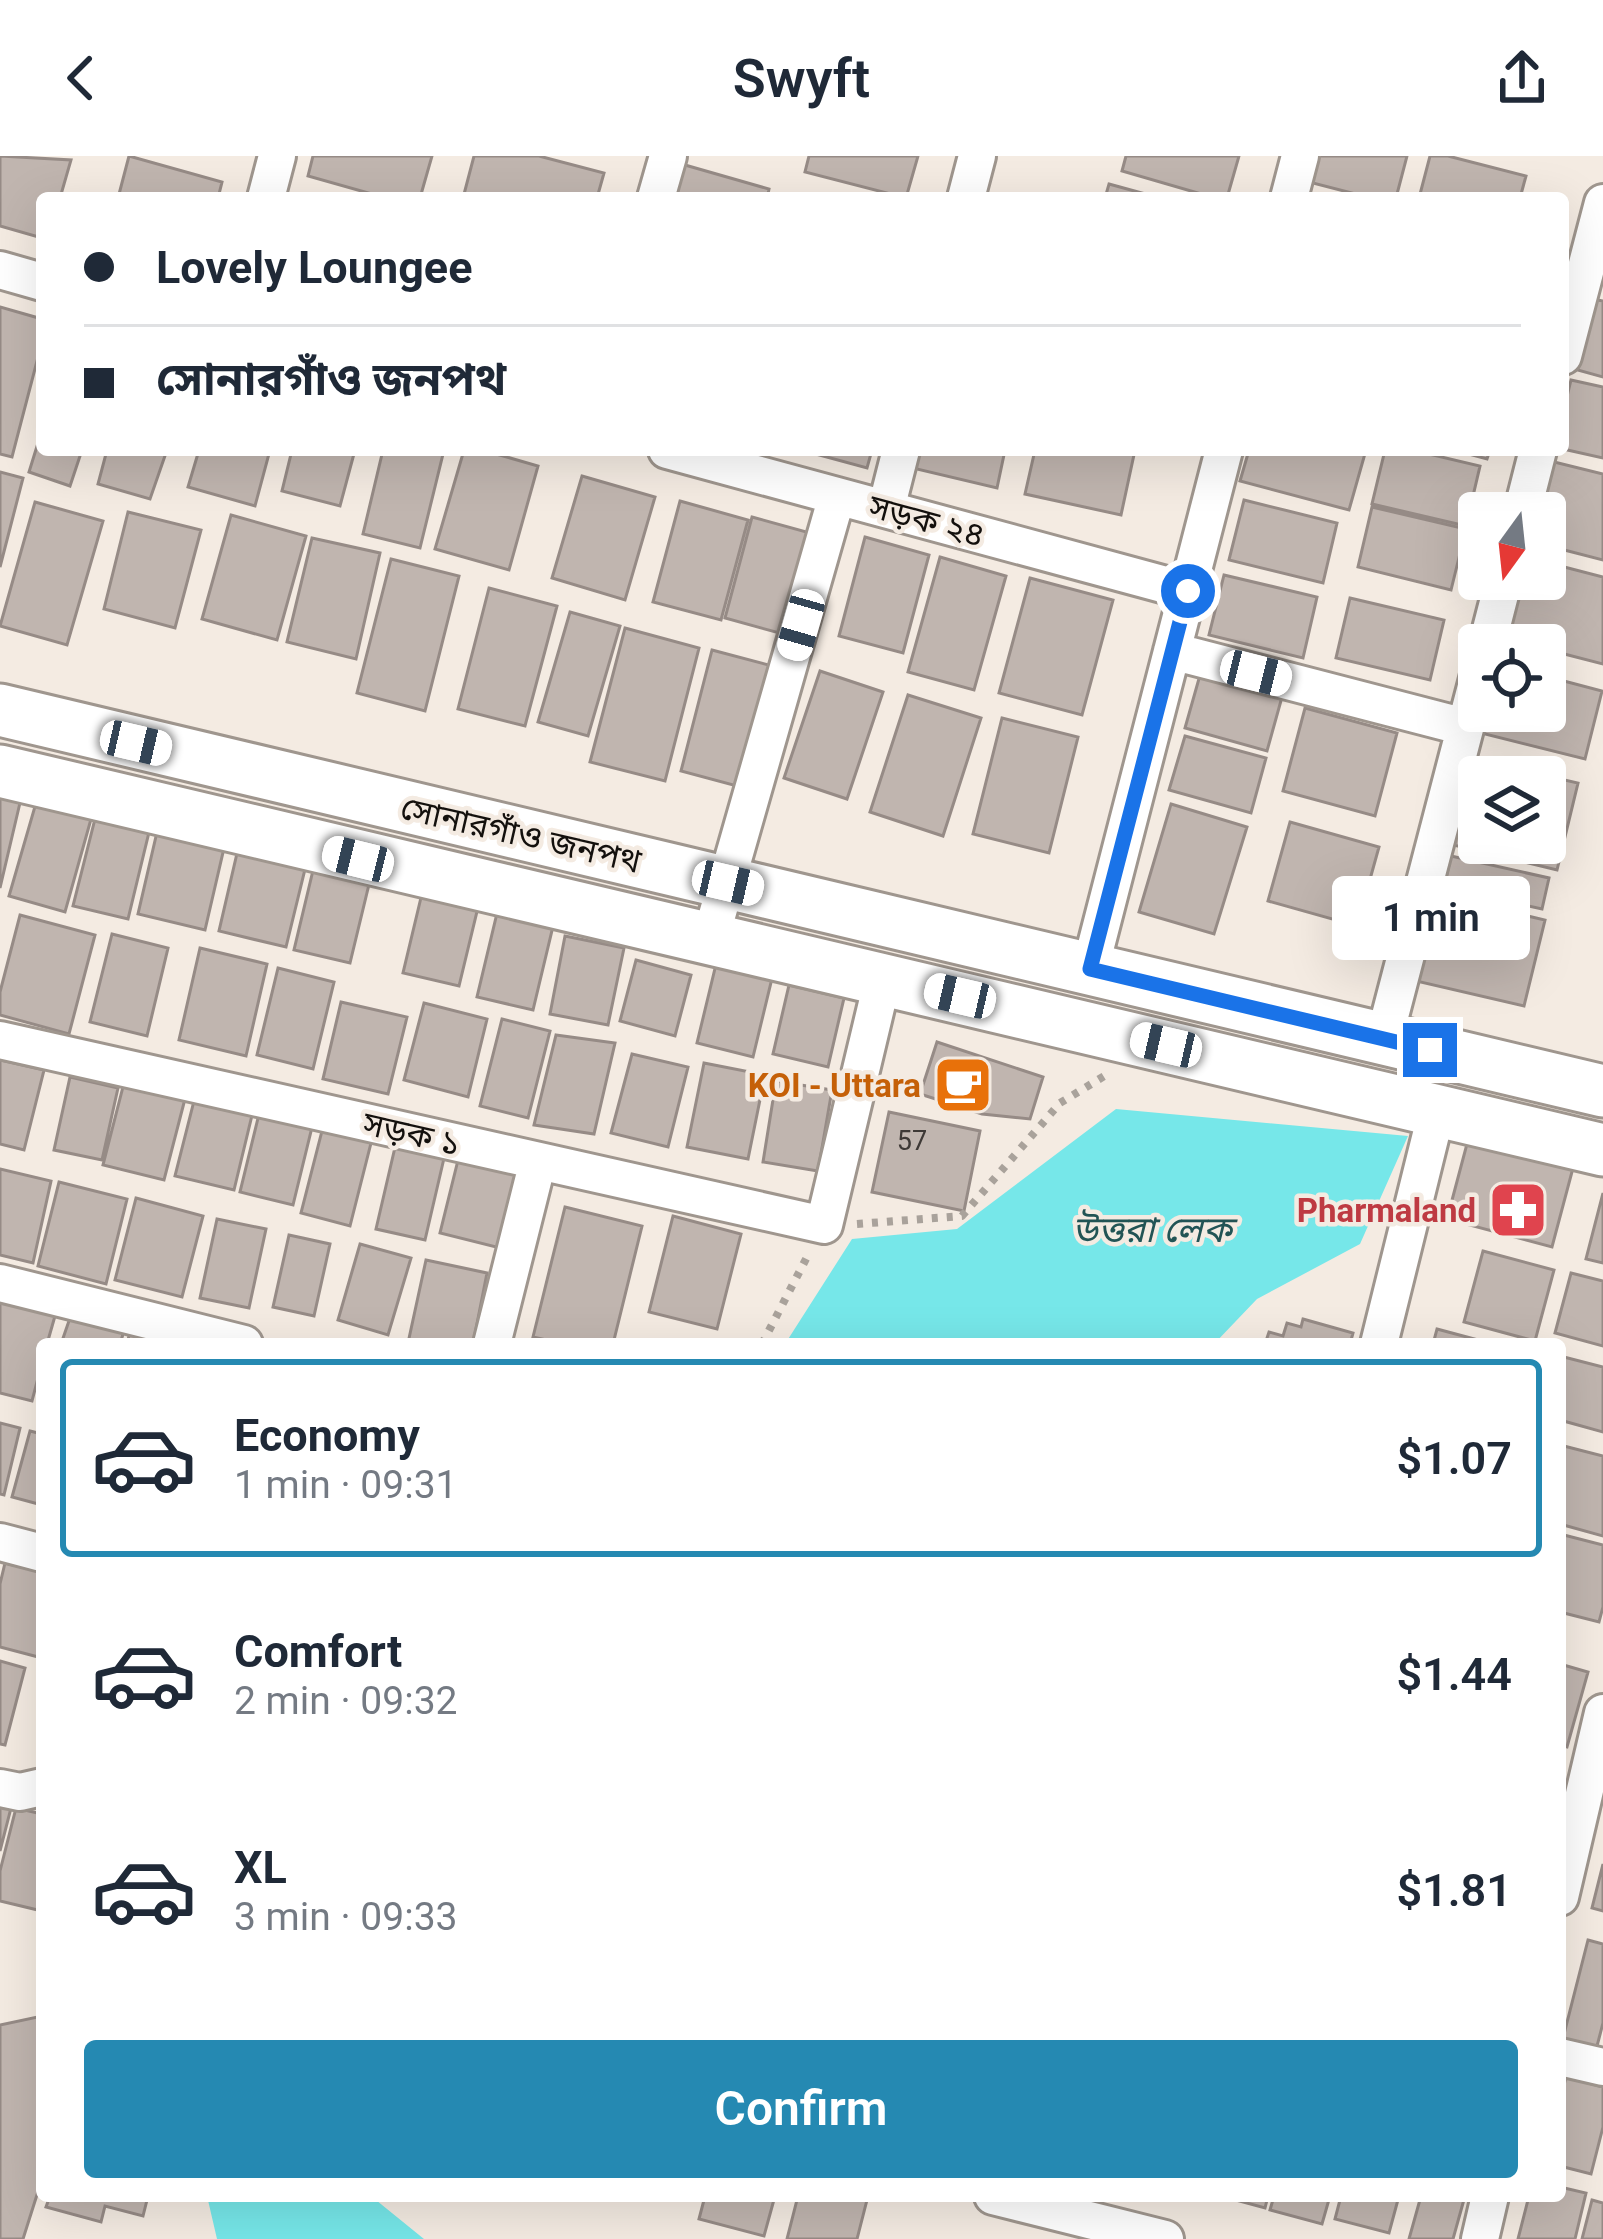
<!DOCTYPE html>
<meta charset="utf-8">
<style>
body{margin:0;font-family:Roboto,"Noto Sans Bengali",sans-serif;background:#f2f2f3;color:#1f2937;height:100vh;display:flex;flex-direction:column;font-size:45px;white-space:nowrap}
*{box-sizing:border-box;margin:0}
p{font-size:39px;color:#747a83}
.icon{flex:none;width:66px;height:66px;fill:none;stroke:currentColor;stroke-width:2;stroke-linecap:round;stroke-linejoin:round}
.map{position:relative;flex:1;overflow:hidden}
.drawer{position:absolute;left:36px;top:1182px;width:1530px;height:864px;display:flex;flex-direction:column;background:#fff;border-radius:12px;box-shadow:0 12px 48px #0002}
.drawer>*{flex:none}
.guide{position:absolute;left:36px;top:36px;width:1533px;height:264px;border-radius:12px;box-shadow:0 12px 48px #0002;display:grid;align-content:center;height:264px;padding:0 48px;background:#fff}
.needle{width:78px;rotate:195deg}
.fabs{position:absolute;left:1458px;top:336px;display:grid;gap:24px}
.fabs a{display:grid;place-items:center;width:108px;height:108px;border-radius:12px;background:#fff;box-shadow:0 12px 48px #0002;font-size:60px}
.end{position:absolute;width:54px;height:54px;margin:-27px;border:15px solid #1a73e8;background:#fff;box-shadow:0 0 0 6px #fff}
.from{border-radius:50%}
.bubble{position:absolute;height:84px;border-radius:12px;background:#fff;box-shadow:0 12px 48px #0002;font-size:39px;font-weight:600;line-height:84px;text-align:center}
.car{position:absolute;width:36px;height:72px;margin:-36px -18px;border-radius:15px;box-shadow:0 0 9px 3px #0007;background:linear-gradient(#fff 24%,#345 0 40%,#fff 0 76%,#345 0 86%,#fff 0)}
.guide b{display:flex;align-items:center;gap:42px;height:114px;font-size:45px}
.guide b+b{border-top:3px solid #e0e1e3}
.guide i{width:30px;height:30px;background:#1f2937}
ul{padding:21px 0 0;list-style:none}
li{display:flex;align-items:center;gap:36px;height:198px;margin:0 24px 18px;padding:0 24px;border:6px solid transparent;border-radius:12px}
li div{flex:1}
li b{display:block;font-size:45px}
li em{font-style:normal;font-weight:600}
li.selected{border-color:#2589b2}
li>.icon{width:108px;height:108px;stroke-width:1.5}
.cta{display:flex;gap:24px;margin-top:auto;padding:24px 48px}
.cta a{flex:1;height:138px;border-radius:12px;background:#2589b2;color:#fff;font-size:48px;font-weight:600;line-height:138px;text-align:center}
header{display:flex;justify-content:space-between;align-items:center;height:156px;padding:0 48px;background:#fff;font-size:54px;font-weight:600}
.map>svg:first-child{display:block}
</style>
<header><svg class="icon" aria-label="back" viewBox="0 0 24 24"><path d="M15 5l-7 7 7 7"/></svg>Swyft<svg class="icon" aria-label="share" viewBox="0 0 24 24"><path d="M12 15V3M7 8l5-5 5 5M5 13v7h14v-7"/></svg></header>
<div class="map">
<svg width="1603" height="2083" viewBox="0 0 1603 2083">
<rect width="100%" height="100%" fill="#f4ebe2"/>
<path fill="#76e7e9" d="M1116 953 1408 980 1360 1088 1257 1143 1214 1188H785L852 1083 957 1073Z
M207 2040H371L424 2083H217Z"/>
<path fill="#c0b5af" stroke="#968b86" stroke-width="3" fill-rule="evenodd" d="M0 0 71 4 60 42H42V82L0 70Z
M129 0 222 26 218 42H118Z
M313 0H432L420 42H386L308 20Z
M474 0H539L604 17 597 42H463Z
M809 0H918L906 42 805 16Z
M1126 0H1239L1227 42H1215L1122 15Z
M1312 0H1407L1396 42H1371L1305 25Z
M1430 0H1448L1526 20 1520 42H1419Z
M671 5 769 33 767 42H660Z
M1109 28 1160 42H1105Z
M1592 143 1603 145V221L1574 213Z
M0 151 42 163V186L12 301 0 298Z
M1571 224 1603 231V302L1563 293V257Z
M42 274V294H82L70 330 29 316Z
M107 294H167L150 343 98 328Z
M199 294H270L255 350 188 331Z
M292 294H355L340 350 282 335Z
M383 294H444L420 392 363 378Z
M464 294H482L538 310 509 414 435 393Z
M801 294H872L867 312Z
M908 294H1005L997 332 904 310Z
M1035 294H1135L1121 359 1025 338Z
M1249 294H1366L1349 354 1240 325Z
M1385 294H1412L1480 310 1466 370 1372 348Z
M1454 294H1490L1487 303Z
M1538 302 1603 318V404L1545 389V357H1524Z
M0 316 23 322 0 411Z
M582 320 655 341 625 444 552 422Z
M1244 344 1337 367 1323 427 1229 404Z
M680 345 748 364 721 464 653 446Z
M35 346 103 365 67 489 0 470Z
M1372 351 1466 373 1451 434 1358 411Z
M128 356 201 374 175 472 104 453Z
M231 359 306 380 277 484 202 463Z
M752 361 821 380 794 481 725 462Z
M865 381 929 399 903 497 839 480Z
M312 382 380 397 356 503 287 486Z
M940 401 1006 420 974 534 908 516Z
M391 403 459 420 425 555 357 537Z
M1545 406 1603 421V508L1545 493V489L1506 482 1522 423H1545Z
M1224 419 1317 441 1303 502 1209 479Z
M1030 422 1113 444 1082 559 999 537Z
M489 432 557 450 525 570 458 553Z
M1350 442 1444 464 1430 524 1336 502Z
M570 456 620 470 588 580 538 566Z
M625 472 699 492 665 625 590 606Z
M712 494 780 512 748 633 681 615Z
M820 515 883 536 847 643 784 622Z
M1200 519 1282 541 1267 595 1185 572Z
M1545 520 1602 535 1585 603 1473 575 1479 555H1545Z
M908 539 981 562 943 680 870 656Z
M1305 552 1397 577 1375 660 1283 635Z
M1002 562 1078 581 1049 697 973 678Z
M1185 580 1266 602 1251 657 1169 634Z
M1469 602 1578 627 1557 714 1449 688ZM1479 621H1545V687H1479Z
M0 629 23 634 0 732Z
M38 640 93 656 65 756 9 740Z
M1171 648 1247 671 1214 778 1139 756Z
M96 659 150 672 128 763 73 750Z
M1290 666 1379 691 1357 770 1268 745Z
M157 676 224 692 205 774 138 758Z
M238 693 306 709 286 791 219 775Z
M1451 700 1549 722 1542 753 1444 731Z
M315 706 371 720 350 807 294 794Z
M424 729 480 743 459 830 403 817Z
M1437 739 1545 764 1524 850 1416 825Z
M498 753 554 766 533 854 477 841Z
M20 759 95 779 69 878 0 859V836Z
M112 778 168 792 147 880 90 866Z
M565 780 624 792 608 869 550 858Z
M200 792 267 808 246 900 179 884Z
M718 800 774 814 753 901 697 887Z
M636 804 691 819 675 880 620 865Z
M278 812 334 826 313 913 257 899Z
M789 829 844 842 828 911 773 898Z
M341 846 407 861 388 938 323 923Z
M424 847 487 863 468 941 404 924Z
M502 863 550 875 528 962 480 950Z
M556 879 615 887 594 978 534 969Z
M937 886 1043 921 1030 963 982 958 920 938Z
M632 898 688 911 668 991 611 977Z
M0 904 44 914 24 994 0 988Z
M704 907 765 919 748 1003 687 991Z
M70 921 118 932 102 1004 54 994Z
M125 923 186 939 164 1024 103 1009Z
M776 925 832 934 818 1015 763 1006Z
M195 941 253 955 234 1034 175 1020Z
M260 954 313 967 293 1049 240 1036Z
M889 956 980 975 964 1055 872 1036Z
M323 971 372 983 350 1070 301 1057Z
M1468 984 1573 1012 1552 1091 1447 1063Z
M396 987 445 998 425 1084 376 1073Z
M461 992 520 1008 500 1092 440 1077Z
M0 1013 51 1025 33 1107 0 1099Z
M59 1026 127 1043 106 1128 38 1110Z
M1603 1037V1107L1586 1103Z
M136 1042 203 1060 182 1141 115 1124Z
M565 1051 642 1070 613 1188H564L533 1181Z
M673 1060 741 1078 717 1173 649 1156Z
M217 1063 266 1073 249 1152 200 1142Z
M289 1079 330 1088 314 1160 273 1151Z
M360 1088 411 1102 388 1179 338 1164Z
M1483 1095 1554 1114 1535 1185 1464 1166Z
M426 1104 487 1117 473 1188 408 1187Z
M1571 1117 1603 1125V1190L1555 1177Z
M0 1145 55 1160 47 1188H42V1207L32 1245 0 1237Z
M71 1159 124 1175 120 1188H61Z
M1303 1163 1353 1177 1350 1188H1265L1269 1176 1283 1180 1287 1167 1301 1171Z
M1437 1173 1493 1188H1433Z
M130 1176 171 1188H127Z
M1560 1200 1603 1211V1276L1560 1264Z
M0 1267 20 1272 4 1339 0 1338Z
M30 1275 42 1278V1349L12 1341Z
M1560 1289 1603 1300V1380L1560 1368Z
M1560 1378 1603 1389V1451L1599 1466 1560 1456Z
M5 1407 42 1416V1502L0 1491V1428Z
M0 1505 25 1512 5 1589 0 1588Z
M1560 1508 1588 1516 1567 1591 1560 1589Z
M0 1645 12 1648 0 1695Z
M16 1652 42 1658V1755L0 1745V1715Z
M1603 1708V1755L1592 1752Z
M1588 1784 1603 1788V1867L1596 1894 1562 1886Z
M42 1860V2023L23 2083H0V1869Z
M1566 1921 1603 1931V1971L1591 2018 1560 2010V1946Z
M1560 2031 1586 2037 1575 2083H1518L1529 2040H1560Z
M50 2040H148L143 2060 105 2050 101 2066 46 2051Z
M705 2040H775L764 2080 699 2063Z
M798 2040H868L857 2083H787Z
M1221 2040H1268L1265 2052Z
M1274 2040H1330L1322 2068 1270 2054Z
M1341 2040H1399L1389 2077 1335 2063Z
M1421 2040H1465L1453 2083H1409Z
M1592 2044 1603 2047V2083H1582Z"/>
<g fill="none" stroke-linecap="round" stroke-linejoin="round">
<defs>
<path id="minor" d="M266 42 277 0
M656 42 668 0
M966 42 977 0
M1289 42 1300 0
M0 114 42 126
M1563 200 1603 47
M667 294 1188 435
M886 353 901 294
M1522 357 1538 294
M1487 489 1504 423
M1172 495 1465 571
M710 784 837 340
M1090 813 1224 294
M1384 883 1479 519
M0 884 824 1069 883 822
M0 1127 244 1188
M492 1188 538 1005
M1379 1188 1437 954
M0 1386 42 1397
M0 1632 20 1636 42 1631
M1560 1741 1603 1557
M1560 1901 1603 1911
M993 2040 1165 2083
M1480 2083 1490 2040"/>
<path id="secondary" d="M0 554 1603 935
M0 615C533 746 1069 865 1603 994"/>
</defs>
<use href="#minor" stroke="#9f968e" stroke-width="42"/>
<use href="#secondary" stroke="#9f968e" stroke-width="57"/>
<path stroke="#a9a29b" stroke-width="8" stroke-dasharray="6 9" stroke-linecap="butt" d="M857 1068 962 1060 1060 947 1106 919
M762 1188 807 1101"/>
<use href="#minor" stroke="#fff" stroke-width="36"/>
<use href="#secondary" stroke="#fff" stroke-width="51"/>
</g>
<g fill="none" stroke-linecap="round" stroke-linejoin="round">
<path stroke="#1a73e8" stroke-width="15" d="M1188 435 1090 813 1430 894"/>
</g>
<defs>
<symbol id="cafe-square" viewBox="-11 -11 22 22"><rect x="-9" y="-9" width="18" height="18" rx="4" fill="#e8710a" stroke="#f4ebe2"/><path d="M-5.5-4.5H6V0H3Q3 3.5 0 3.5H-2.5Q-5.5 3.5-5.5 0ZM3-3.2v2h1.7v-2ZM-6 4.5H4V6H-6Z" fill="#fff"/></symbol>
<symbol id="pharmacy-square" viewBox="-11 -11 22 22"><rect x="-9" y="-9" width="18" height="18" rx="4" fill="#e0444e" stroke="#f4ebe2"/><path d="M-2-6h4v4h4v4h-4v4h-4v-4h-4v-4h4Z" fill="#fff"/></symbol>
</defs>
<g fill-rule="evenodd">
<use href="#cafe-square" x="930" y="896" width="66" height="66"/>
<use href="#pharmacy-square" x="1485" y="1021" width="66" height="66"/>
</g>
<g text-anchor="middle" stroke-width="9" stroke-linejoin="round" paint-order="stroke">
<g font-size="27" fill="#3e3936">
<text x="912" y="994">57</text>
</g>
<g font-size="33" fill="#13100d" stroke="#f4ebe2">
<text transform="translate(927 364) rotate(15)" y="12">সড়ক ২৪</text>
<text transform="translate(521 678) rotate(13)" y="12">সোনারগাঁও জনপথ</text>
<text transform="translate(412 977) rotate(13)" y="12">সড়ক ১</text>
</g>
<g font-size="33" font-weight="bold" fill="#c56008" stroke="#f4ebe2" text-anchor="end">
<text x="921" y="941">KOI - Uttara</text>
</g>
<g font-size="33" font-weight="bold" fill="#be3a42" stroke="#f4ebe2" text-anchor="end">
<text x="1476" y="1066">Pharmaland</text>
</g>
<g font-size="36" font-style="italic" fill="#225455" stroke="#f4ebe2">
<text x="1152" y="1086">উত্তরা লেক</text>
</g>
</g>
</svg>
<div class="fabs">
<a><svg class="needle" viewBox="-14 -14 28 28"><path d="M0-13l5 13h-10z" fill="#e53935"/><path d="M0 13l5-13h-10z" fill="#747a83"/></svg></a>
<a><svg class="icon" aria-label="locate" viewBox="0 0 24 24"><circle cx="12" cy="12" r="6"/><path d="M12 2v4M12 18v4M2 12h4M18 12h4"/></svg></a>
<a><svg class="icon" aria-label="layers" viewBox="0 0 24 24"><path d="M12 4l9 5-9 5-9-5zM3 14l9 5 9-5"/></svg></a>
</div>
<i class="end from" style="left:1188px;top:435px"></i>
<i class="end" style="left:1430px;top:894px"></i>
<div class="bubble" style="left:1332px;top:720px;width:198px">1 min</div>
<i class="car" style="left:801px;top:469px;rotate:196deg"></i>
<i class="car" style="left:1256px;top:517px;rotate:104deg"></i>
<i class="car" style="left:136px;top:587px;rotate:103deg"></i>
<i class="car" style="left:358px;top:703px;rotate:284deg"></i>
<i class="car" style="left:728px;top:727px;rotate:103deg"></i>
<i class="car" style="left:960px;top:840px;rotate:283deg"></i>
<i class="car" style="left:1166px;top:889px;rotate:283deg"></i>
<div class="guide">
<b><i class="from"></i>Lovely Loungee</b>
<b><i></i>সোনারগাঁও জনপথ</b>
</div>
<section class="drawer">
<ul>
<li class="selected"><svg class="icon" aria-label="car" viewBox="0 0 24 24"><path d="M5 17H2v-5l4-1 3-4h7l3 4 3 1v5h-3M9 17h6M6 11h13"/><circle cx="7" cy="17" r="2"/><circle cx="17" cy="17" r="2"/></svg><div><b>Economy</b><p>1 min · 09:31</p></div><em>$1.07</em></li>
<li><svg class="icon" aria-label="car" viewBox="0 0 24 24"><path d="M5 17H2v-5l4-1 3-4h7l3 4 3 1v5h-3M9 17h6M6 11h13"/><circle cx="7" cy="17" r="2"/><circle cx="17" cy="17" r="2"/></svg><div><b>Comfort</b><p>2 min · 09:32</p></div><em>$1.44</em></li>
<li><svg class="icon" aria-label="car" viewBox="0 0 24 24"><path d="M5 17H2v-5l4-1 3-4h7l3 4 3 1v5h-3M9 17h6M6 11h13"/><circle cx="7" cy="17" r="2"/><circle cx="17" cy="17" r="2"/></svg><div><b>XL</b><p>3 min · 09:33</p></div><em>$1.81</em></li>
</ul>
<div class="cta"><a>Confirm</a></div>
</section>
</div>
